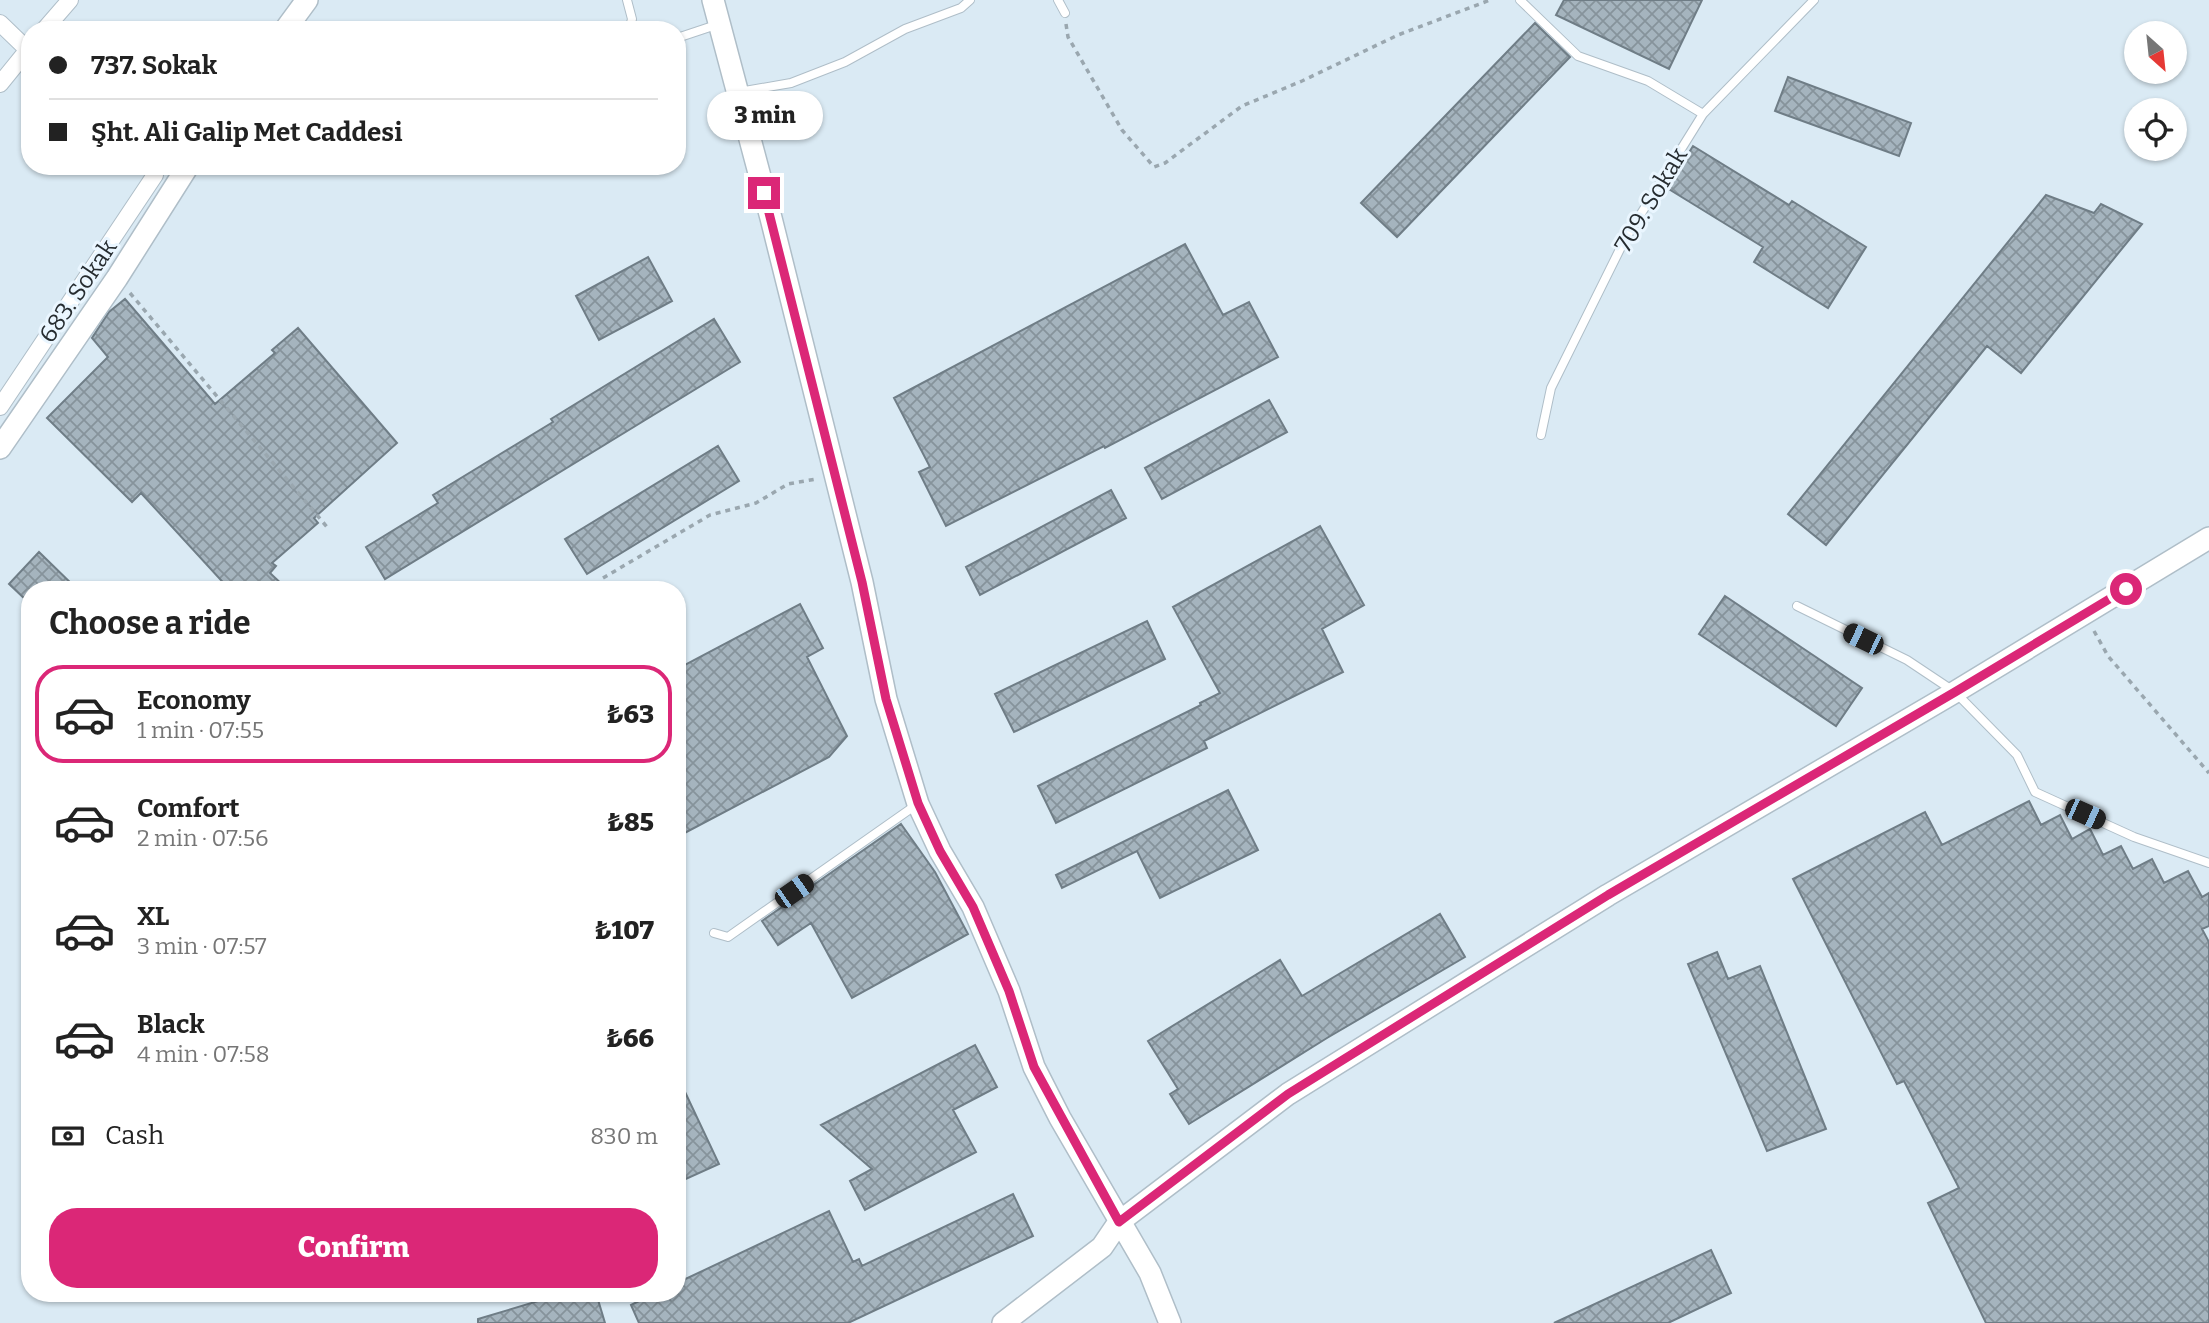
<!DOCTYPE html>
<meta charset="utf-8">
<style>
body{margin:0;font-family:Bitter,serif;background:#f6f6f6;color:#222;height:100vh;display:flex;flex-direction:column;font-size:26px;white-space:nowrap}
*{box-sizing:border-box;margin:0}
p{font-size:23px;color:#767676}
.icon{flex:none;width:38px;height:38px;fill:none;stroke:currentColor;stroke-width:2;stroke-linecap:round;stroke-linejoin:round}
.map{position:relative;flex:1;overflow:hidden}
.details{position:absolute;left:21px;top:581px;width:665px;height:721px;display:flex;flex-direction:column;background:#fff;border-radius:28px;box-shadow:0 2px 5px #0004}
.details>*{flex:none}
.hud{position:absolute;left:21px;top:21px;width:665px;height:154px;border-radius:28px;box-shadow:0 2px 5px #0004;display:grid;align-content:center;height:154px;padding:0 28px;background:#fff}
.needle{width:46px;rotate:153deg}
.buttons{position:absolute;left:2124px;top:21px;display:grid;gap:14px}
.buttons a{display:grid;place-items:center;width:63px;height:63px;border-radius:50%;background:#fff;box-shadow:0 2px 5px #0004;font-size:35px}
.end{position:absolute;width:32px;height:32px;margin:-16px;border:9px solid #db2777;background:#fff;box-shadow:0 0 0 4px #fff}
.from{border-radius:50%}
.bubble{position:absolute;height:49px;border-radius:24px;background:#fff;box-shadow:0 2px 5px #0004;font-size:23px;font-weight:800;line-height:49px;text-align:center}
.car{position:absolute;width:21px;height:42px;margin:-21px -10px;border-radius:9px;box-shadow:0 0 5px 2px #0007;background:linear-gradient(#222 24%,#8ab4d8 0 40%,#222 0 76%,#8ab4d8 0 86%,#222 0)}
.hud b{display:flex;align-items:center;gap:24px;height:66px;font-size:26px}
.hud b+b{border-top:2px solid #e0e0e0}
.hud i{width:18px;height:18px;background:#222}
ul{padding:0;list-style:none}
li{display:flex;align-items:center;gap:21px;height:98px;margin:0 14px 10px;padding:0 14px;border:4px solid transparent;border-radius:28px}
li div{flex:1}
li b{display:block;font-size:26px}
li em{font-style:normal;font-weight:800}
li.active{border-color:#db2777}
li>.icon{width:63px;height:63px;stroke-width:1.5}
h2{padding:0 28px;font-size:32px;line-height:84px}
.pay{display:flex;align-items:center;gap:18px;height:77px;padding:0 28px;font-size:26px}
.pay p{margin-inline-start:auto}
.button{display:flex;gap:14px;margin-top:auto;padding:14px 28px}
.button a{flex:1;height:80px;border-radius:28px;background:#db2777;color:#fff;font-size:28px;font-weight:800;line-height:80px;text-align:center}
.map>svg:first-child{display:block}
</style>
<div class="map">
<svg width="2209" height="1323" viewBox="0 0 2209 1323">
<defs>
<pattern id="building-cross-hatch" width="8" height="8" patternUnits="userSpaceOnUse" patternTransform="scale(1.75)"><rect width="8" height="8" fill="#a5b4be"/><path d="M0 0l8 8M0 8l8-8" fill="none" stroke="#86939b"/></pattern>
</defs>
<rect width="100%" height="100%" fill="#daeaf4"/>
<path fill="url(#building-cross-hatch)" stroke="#6f7d86" stroke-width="2" d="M1564 0H1702L1669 69 1556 15Z
M1535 23 1570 57 1397 237 1361 203Z
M1788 77 1911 123 1899 156 1775 111Z
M1693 146 1789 205 1792 201 1866 247 1828 308 1754 262 1763 247 1667 188Z
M2046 195 2094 213 2101 204 2142 224 2021 373 1987 346 1826 545 1788 514Z
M1185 244 1223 315 1249 302 1278 357 1105 448 1104 446 946 526 919 472 930 467 894 398Z
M648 257 672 301 599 340 576 296Z
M125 299 215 404 275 353 272 350 298 328 397 443 314 518 318 523 272 563 276 566 270 573 288 590H230L141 493 132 502 47 418 108 357 92 338 109 312Z
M714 319 740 362 385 579 366 547 438 503 433 495 553 422 551 419Z
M1269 400 1287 432 1162 499 1145 468Z
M718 446 739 481 587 574 565 539Z
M1111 490 1126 518 980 595 966 567Z
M1320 526 1364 605 1322 629 1343 672 1204 741 1207 748 1056 823 1038 786 1201 705 1200 703 1220 693 1173 607Z
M39 552 78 590H30V604L9 584Z
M1725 596 1862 688 1836 726 1699 634Z
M800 604 823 648 807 657 847 736 829 757 677 837V669Z
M1147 621 1165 659 1014 732 995 694Z
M1228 790 1258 850 1160 898 1137 851 1062 888 1056 875Z
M2029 801 2041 825 2060 815 2072 839 2090 829 2103 855 2121 846 2133 869 2152 859 2164 883 2188 871 2202 897 2209 893V926L2202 929 2209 942V1323H1986L1928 1203 1959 1188 1904 1081 1897 1084 1793 879 1925 812 1942 845Z
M901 824 935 872 968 934 852 998 811 923 778 945 762 921Z
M1440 914 1465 957 1327 1038 1189 1124 1170 1094 1178 1089 1148 1041 1280 960 1302 996Z
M1717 952 1728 979 1760 966 1826 1129 1767 1151 1688 964Z
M975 1045 997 1087 953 1110 976 1152 865 1210 850 1181 872 1169 821 1125Z
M677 1075 719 1164 677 1183Z
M1013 1194 1033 1236 848 1323H639L631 1305 655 1293H677V1283L829 1211 853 1262 859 1259 862 1266Z
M1711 1250 1731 1293 1668 1323H1554Z
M565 1293H596L605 1323H478V1319Z"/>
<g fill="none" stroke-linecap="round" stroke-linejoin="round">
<defs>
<path id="lane" d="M627 0 632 19 629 30
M1058 0 1065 13
M1520 0 1578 56 1648 81 1703 114
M677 38 719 24
M739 92 791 83 845 62 905 29 961 8 970 0
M1541 435 1551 388 1624 241 1703 114 1814 0
M1797 606 1907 660 1955 692 2017 755 2035 792 2134 837 2209 863
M714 933 728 937 916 805"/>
<path id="street" d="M0 23 30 52
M44 30 70 0
M0 84 30 47
M0 407 155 175"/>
<path id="secondary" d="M713 0 771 218 862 582 886 699 918 804 940 851 973 907 1009 991 1034 1067 1060 1118 1150 1273 1170 1323
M285 30 307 0
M0 448 117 278 188 166
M1003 1323 1102 1247 1119 1222 1288 1094 1608 895 1955 692 2209 538"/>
</defs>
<use href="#lane" stroke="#afbec8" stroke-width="10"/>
<use href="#street" stroke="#afbec8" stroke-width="18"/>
<use href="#secondary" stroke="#afbec8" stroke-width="24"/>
<path stroke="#9aa7af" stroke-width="3.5" stroke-dasharray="5 5" stroke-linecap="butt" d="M1066 24 1068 37 1122 130 1154 167 1165 163 1242 106 1302 81 1398 35 1490 0
M130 293 327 527
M603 578 710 515 756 503 788 484 816 479
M2094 631 2108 656 2209 773"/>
<use href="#lane" stroke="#fff" stroke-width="8"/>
<use href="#street" stroke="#fff" stroke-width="16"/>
<use href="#secondary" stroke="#fff" stroke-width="21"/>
</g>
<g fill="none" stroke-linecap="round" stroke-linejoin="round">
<path stroke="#db2777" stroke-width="9" d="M764 193 862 582 886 699 918 803 940 851 973 907 1009 991 1034 1067 1119 1222 1288 1094 1608 895 1955 692 2126 589"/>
</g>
<g text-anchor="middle" stroke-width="6" stroke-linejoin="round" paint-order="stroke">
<g font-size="24" fill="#262c30" stroke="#eaf6ff">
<text transform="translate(1651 200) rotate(-59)" y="8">709. Sokak</text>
<text transform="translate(78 291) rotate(-56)" y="8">683. Sokak</text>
</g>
</g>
</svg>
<div class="buttons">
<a><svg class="needle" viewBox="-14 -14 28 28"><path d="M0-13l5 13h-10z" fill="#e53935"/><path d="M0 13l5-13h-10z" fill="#767676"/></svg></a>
<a><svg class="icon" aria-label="locate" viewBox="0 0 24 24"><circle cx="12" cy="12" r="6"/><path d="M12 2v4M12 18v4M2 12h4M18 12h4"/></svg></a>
</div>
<i class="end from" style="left:2126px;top:589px"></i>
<i class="end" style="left:764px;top:193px"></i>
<div class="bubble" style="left:707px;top:91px;width:116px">3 min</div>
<i class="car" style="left:1863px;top:639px;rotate:296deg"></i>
<i class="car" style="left:2085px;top:814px;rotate:114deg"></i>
<i class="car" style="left:794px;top:891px;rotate:55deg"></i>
<div class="hud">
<b><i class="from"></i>737. Sokak</b>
<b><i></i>Şht. Ali Galip Met Caddesi</b>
</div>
<section class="details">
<h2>Choose a ride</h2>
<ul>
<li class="active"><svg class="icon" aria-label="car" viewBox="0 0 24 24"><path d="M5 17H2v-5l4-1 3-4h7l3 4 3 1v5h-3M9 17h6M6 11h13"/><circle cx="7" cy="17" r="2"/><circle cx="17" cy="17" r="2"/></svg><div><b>Economy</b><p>1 min · 07:55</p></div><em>₺63</em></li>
<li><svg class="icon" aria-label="car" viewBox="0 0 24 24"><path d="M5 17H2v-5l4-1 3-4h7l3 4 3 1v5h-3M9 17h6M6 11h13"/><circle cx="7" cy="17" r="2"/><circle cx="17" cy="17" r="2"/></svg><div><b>Comfort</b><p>2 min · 07:56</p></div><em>₺85</em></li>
<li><svg class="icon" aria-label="car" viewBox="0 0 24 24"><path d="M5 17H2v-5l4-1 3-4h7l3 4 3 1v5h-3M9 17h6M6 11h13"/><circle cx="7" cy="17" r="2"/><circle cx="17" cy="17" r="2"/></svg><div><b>XL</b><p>3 min · 07:57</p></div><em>₺107</em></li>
<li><svg class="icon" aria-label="car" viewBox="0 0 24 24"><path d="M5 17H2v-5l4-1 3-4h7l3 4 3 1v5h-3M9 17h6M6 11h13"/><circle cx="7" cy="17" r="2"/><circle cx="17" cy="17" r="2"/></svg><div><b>Black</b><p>4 min · 07:58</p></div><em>₺66</em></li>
</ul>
<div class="pay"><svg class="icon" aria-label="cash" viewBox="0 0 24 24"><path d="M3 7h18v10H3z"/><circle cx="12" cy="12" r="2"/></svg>Cash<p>830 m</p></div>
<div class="button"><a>Confirm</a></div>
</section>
</div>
